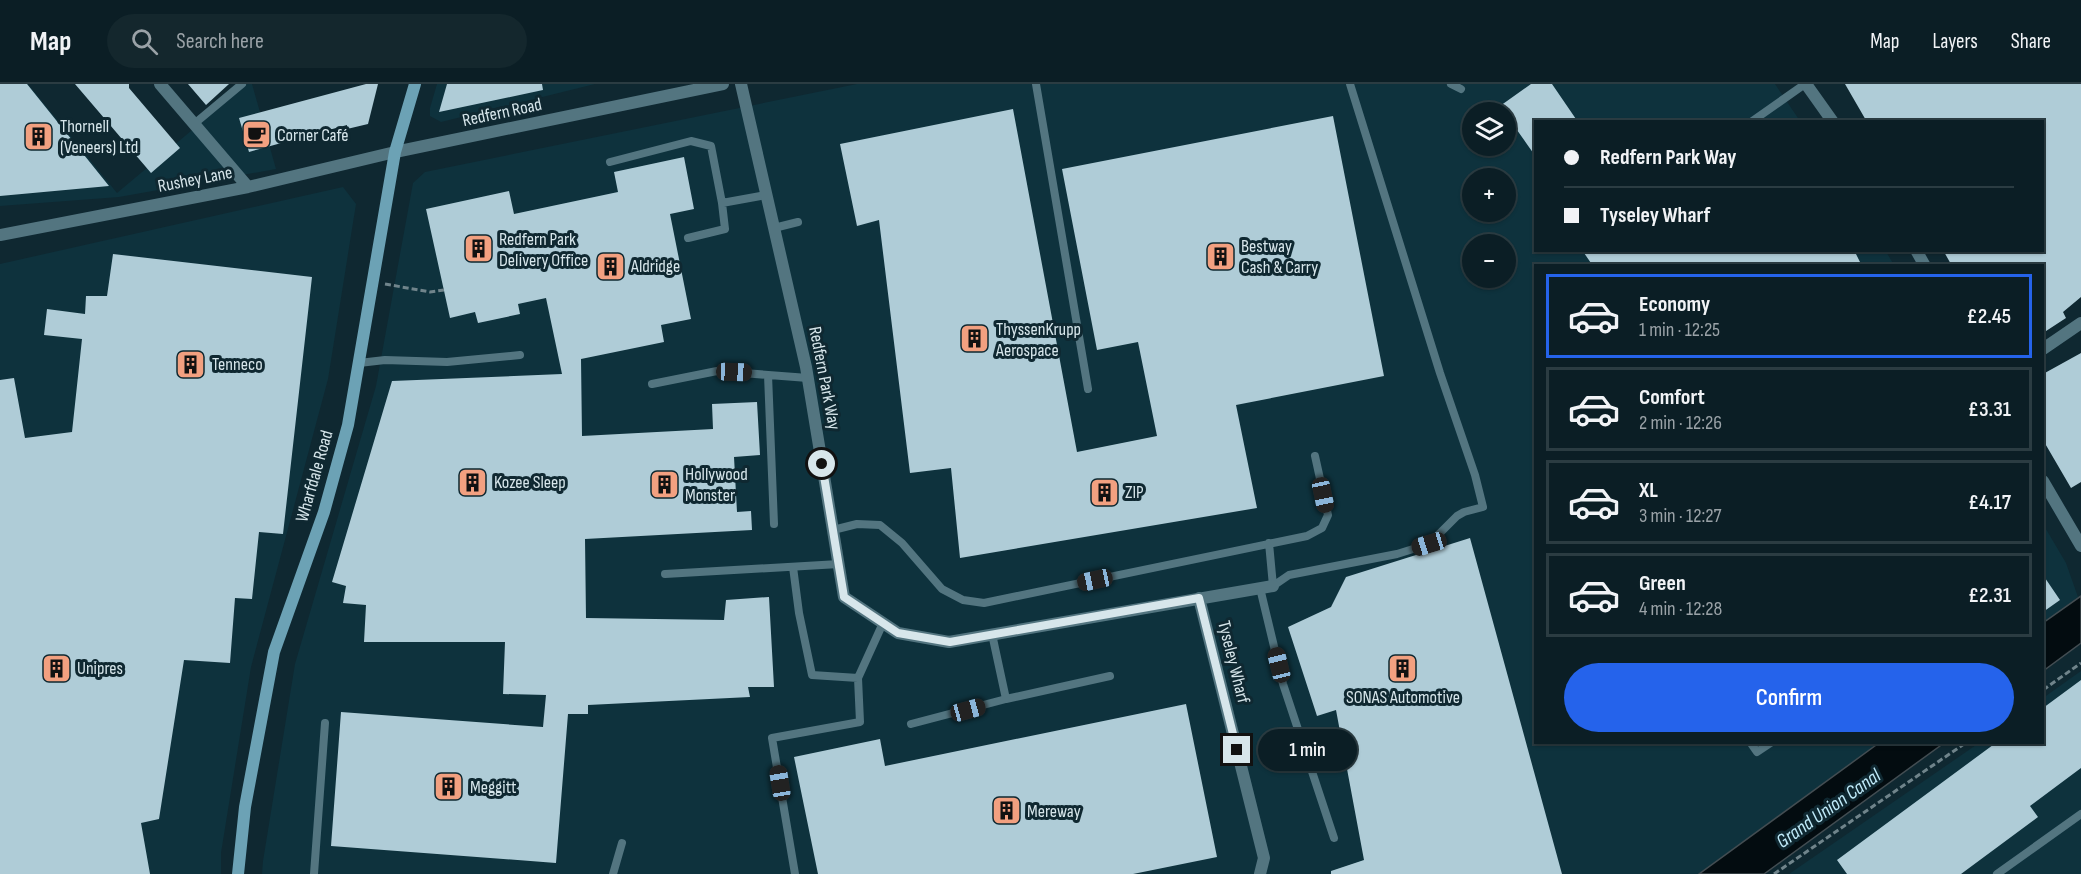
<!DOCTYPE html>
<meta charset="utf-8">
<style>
body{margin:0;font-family:"Sofia Sans Condensed",sans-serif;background:#14272d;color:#f1f3f6;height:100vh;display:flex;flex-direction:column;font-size:22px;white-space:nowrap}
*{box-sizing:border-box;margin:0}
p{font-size:20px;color:#9aa2a7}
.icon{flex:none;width:33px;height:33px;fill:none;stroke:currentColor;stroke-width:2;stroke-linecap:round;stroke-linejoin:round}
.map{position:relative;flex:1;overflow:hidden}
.details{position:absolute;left:1534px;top:180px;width:510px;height:480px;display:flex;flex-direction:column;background:#0b1e25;border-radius:0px;box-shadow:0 2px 4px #0004,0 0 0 2px #2b3c42}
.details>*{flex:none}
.hud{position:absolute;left:1534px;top:36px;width:510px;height:132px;border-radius:0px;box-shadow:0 2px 4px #0004,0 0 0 2px #2b3c42;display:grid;align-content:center;height:132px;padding:0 30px;background:#0b1e25}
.fabs{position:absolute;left:1462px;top:18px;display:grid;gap:12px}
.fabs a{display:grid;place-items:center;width:54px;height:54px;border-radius:50%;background:#0b1e25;box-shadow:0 2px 4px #0004,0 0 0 2px #2b3c42;font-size:30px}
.end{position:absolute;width:27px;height:27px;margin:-14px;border:8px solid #d7e6eb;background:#111;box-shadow:0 0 0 3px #111}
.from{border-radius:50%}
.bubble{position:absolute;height:42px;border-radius:21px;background:#0b1e25;box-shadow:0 2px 4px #0004,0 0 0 2px #2b3c42;font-size:20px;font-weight:600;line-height:42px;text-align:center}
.car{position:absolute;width:18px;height:36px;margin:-18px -9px;border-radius:8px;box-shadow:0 0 4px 2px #0007;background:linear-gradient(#222 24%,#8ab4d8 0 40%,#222 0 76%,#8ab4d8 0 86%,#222 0)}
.hud b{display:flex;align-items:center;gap:21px;height:57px;font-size:22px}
.hud b+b{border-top:2px solid #2b3c42}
.hud i{width:15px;height:15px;background:#f1f3f6}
ul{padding:10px 0 0;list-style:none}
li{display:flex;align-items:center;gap:18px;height:84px;margin:0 12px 9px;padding:0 18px;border:3px solid #2b3c42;border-radius:0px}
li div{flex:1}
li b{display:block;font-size:22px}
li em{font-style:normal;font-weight:600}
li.on{border-color:#2563eb}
li>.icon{width:54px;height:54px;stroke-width:1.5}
.primary-button{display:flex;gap:12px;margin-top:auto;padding:12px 30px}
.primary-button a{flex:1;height:69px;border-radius:36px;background:#2563eb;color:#fff;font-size:24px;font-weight:600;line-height:69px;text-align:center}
header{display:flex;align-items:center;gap:36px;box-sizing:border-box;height:84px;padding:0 30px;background:#0b1e25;border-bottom:2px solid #2b3c42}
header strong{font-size:28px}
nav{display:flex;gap:33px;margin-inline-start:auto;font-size:21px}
.search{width:420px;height:54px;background:#14272d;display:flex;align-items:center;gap:15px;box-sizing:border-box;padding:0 21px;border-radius:33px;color:#9aa2a7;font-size:22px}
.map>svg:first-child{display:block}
</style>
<header>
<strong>Map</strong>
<div class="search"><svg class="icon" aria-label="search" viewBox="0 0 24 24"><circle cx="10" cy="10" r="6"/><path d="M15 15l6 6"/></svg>Search here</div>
<nav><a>Map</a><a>Layers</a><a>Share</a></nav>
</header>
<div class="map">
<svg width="2081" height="790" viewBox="0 0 2081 790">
<rect width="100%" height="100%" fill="#0f2831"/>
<path fill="#0e323d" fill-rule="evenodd" d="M0 0H28L117 109 247 0H252L276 85 119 113 0 122Z
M437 0H595L441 38 430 32V24Z
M857 0H1775L1800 37 1536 38V166H1885L1894 181 1536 182V658L1879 659 1699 790H262L263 777 295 580 376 302 413 99 425 88ZM1473 28H1506V62H1473ZM1473 94H1506V128H1473ZM1473 160H1506V194H1473Z
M343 103 356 120 328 295 251 583 221 769V790H0V180Z
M2043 440 2066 479 2078 513 2043 539Z
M2081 587V790H1789L1979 659 2043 658V614Z"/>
<path fill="#030c10" stroke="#434d52" stroke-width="1.5" d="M2081 512V559L2043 587V539Z
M1879 659H1944L1764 790H1699Z"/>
<path fill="#afccd7" d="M0 0H27L109 102 0 112Z
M75 0H129V4L180 64 151 89Z
M188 0H229L206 21Z
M366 0H378L368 40 347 45V41L249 68 239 34Z
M447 0H542L543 6 439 28Z
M1531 0H1552L1578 38H1536V73L1500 22Z
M1845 0H2081V213L2063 228 2066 234 2043 249V182H1952L1943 166H2043V38H1867Z
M1013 25 1077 368 1157 352 1138 258 1097 266 1062 85 1333 32 1384 292 1236 321 1257 424 960 474 951 384 910 389 879 136 857 142 840 60Z
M684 73 694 125 670 130 691 235 661 241 664 258 581 275 582 352 713 345 712 320 757 318 760 371 734 373 737 428 751 427 752 446 585 455 586 534 724 536 726 516 769 513 774 603H748L750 613 588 621V630H568L556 779 331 762 341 628 543 643 546 611 503 610 505 558H364L366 521 343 519 346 502 332 498 392 297 562 290 546 214 518 220 520 230 478 239 475 228 450 234 426 125 509 107 514 130 618 108 614 88Z
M1582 166H1854L1862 182H1593Z
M113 170 312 193 283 450 259 448 252 515 235 514 230 579 184 576 159 735 141 739 150 790H0V296L14 294 25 354 72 348 82 255 44 251 47 225 85 230 86 212H107Z
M2081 269V398L2071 404 2043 356V290Z
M1470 454 1562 790H1331V787L1364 776 1336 626 1317 632 1288 543 1331 523 1346 493Z
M2043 491 2060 516 2043 528Z
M2081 596V684L2030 722 2038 733 1961 790H1847L1837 776 1997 658H2043V624Z
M1186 620 1217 773 1133 790H818L794 673 880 655 885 682Z"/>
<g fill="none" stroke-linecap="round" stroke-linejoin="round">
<path stroke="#70848b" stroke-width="3" stroke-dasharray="6 3" stroke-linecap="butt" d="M385 200 430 208 444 206
M2043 606 2081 579
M1774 790 1967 658"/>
<path stroke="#537580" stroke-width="8" d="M1036 0 1088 305
M1451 0 1461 5
M1751 38 1805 0
M194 40 242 0
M610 78 691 57 711 62 722 119 766 111
M774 144 798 138
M688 154 725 145 722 119
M359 279 385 276 447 278 520 271
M768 291 774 440
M652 300 717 287 808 294
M833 446 857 440 880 441 902 459 942 505 963 516 984 519 1307 452 1322 444 1328 431 1315 372
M1269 459 1273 502
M793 483 799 529 812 591 858 594
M665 490 839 480
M1273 502 1289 491 1397 470 1429 460 1457 432 1464 428 1483 423 1475 391 1440 289 1350 0
M1260 504 1283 600 1334 754
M992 550 1006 615 1110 592
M911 640 1006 615
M1750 658 1757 668 1772 658
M314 790 325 639
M613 790 622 759
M795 790 772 654 860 638 858 594 883 539
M1997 790 2081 730"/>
<path stroke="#537580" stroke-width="12" d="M160 0 248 103
M741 0 806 283 844 513 898 549 949 558 1273 502
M0 151 248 103 395 68 723 0
M2043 265 2081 239
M1199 514 1264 774 1260 790"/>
<path stroke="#537580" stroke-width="12" d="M1806 0 1833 38
M1916 166 1925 182
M2043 397 2081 462"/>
<path stroke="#6ca2b5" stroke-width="12" d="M238 790 245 723 274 568 324 428 348 341 395 68 415 0"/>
</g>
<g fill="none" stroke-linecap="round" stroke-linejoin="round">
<path stroke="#d7e6eb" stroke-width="8" d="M822 380 844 513 898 549 950 558 1199 514 1237 666"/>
</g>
<defs>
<symbol id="cafe-square" viewBox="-11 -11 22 22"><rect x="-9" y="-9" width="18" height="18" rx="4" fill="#f2a080" stroke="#0f2831"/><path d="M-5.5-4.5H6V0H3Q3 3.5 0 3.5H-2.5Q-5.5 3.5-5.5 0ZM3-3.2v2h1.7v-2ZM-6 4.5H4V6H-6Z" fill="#111"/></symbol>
<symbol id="building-square" viewBox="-11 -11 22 22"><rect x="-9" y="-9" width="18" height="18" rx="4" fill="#f2a080" stroke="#0f2831"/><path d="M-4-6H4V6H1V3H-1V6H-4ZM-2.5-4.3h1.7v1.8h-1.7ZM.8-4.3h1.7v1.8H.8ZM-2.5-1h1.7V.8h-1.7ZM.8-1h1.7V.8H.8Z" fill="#111"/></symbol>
</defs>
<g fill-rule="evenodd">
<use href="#cafe-square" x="240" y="34" width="33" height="33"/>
<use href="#building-square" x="22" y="36" width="33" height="33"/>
<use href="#building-square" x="462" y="148" width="33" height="33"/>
<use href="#building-square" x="1204" y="156" width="33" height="33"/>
<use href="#building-square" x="594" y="166" width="33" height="33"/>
<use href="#building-square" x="958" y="238" width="33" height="33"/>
<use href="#building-square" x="174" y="264" width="33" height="33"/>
<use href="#building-square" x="456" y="382" width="33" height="33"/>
<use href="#building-square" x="648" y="384" width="33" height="33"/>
<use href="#building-square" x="1088" y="392" width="33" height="33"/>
<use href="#building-square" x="40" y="568" width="33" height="33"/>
<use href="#building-square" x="1386" y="568" width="33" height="33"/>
<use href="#building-square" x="432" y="686" width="33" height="33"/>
<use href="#building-square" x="990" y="710" width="33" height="33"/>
</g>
<g text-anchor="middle" stroke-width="6" stroke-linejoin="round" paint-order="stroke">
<g font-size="18" fill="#d7e6eb" stroke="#0f2831">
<text transform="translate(502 28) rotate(-12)" y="6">Redfern Road</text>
<text transform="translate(195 95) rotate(-11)" y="6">Rushey Lane</text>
<text transform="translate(825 294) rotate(79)" y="6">Redfern Park Way</text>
<text transform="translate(314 392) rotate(-74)" y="6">Wharfdale Road</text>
<text transform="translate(1234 578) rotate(76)" y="6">Tyseley Wharf</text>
</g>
<g font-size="18" fill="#d7e6eb" stroke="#0f2831" text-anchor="start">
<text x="60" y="48">Thornell<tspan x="60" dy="21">(Veneers) Ltd</tspan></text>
<text x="277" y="57">Corner Café</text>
<text x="499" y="161">Redfern Park<tspan x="499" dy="21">Delivery Office</tspan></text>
<text x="1241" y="168">Bestway<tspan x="1241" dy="21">Cash &amp; Carry</tspan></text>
<text x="631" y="188">Aldridge</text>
<text x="996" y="251">ThyssenKrupp<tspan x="996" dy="21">Aerospace</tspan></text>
<text x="212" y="286">Tenneco</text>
<text x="685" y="396">Hollywood<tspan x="685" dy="21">Monster</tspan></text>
<text x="494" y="404">Kozee Sleep</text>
<text x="1125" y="414">ZIP</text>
<text x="77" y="590">Unipres</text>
<text x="1403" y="619" text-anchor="middle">SONAS Automotive</text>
<text x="470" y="709">Meggitt</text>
<text x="1027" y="733">Mereway</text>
</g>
<g font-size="20" font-style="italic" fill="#c0ebfa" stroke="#0f2831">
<text transform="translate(1828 724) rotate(-35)" y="7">Grand Union Canal</text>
</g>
</g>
</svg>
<div class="fabs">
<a><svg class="icon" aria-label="layers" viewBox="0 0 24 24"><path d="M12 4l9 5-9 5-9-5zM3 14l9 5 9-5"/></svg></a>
<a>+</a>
<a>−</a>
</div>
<i class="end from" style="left:822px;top:380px"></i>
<i class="end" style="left:1237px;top:666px"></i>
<div class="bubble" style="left:1258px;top:645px;width:99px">1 min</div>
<i class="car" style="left:734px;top:288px;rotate:92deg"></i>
<i class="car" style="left:1323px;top:411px;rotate:168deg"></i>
<i class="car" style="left:1429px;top:460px;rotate:253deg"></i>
<i class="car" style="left:1095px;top:496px;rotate:258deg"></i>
<i class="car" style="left:1279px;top:581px;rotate:346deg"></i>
<i class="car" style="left:968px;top:626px;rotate:75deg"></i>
<i class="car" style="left:780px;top:699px;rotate:351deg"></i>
<div class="hud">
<b><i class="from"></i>Redfern Park Way</b>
<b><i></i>Tyseley Wharf</b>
</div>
<section class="details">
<ul>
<li class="on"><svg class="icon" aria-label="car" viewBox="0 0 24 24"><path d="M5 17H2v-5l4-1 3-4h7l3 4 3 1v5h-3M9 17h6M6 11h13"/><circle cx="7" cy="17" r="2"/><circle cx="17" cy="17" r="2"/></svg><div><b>Economy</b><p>1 min · 12:25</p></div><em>£2.45</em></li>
<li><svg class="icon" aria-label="car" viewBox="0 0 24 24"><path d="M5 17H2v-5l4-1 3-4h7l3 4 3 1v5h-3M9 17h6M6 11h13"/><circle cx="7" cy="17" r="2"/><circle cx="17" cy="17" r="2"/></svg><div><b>Comfort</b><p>2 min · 12:26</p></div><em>£3.31</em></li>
<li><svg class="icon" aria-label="car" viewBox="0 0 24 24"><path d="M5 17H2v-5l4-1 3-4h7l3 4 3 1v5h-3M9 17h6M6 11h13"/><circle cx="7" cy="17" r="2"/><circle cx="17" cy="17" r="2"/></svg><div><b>XL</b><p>3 min · 12:27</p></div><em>£4.17</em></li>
<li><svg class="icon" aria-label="car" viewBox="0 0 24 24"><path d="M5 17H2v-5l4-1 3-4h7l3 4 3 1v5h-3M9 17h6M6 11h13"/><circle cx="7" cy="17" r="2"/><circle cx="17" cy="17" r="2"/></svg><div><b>Green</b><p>4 min · 12:28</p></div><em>£2.31</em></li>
</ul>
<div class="primary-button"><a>Confirm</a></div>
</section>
</div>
